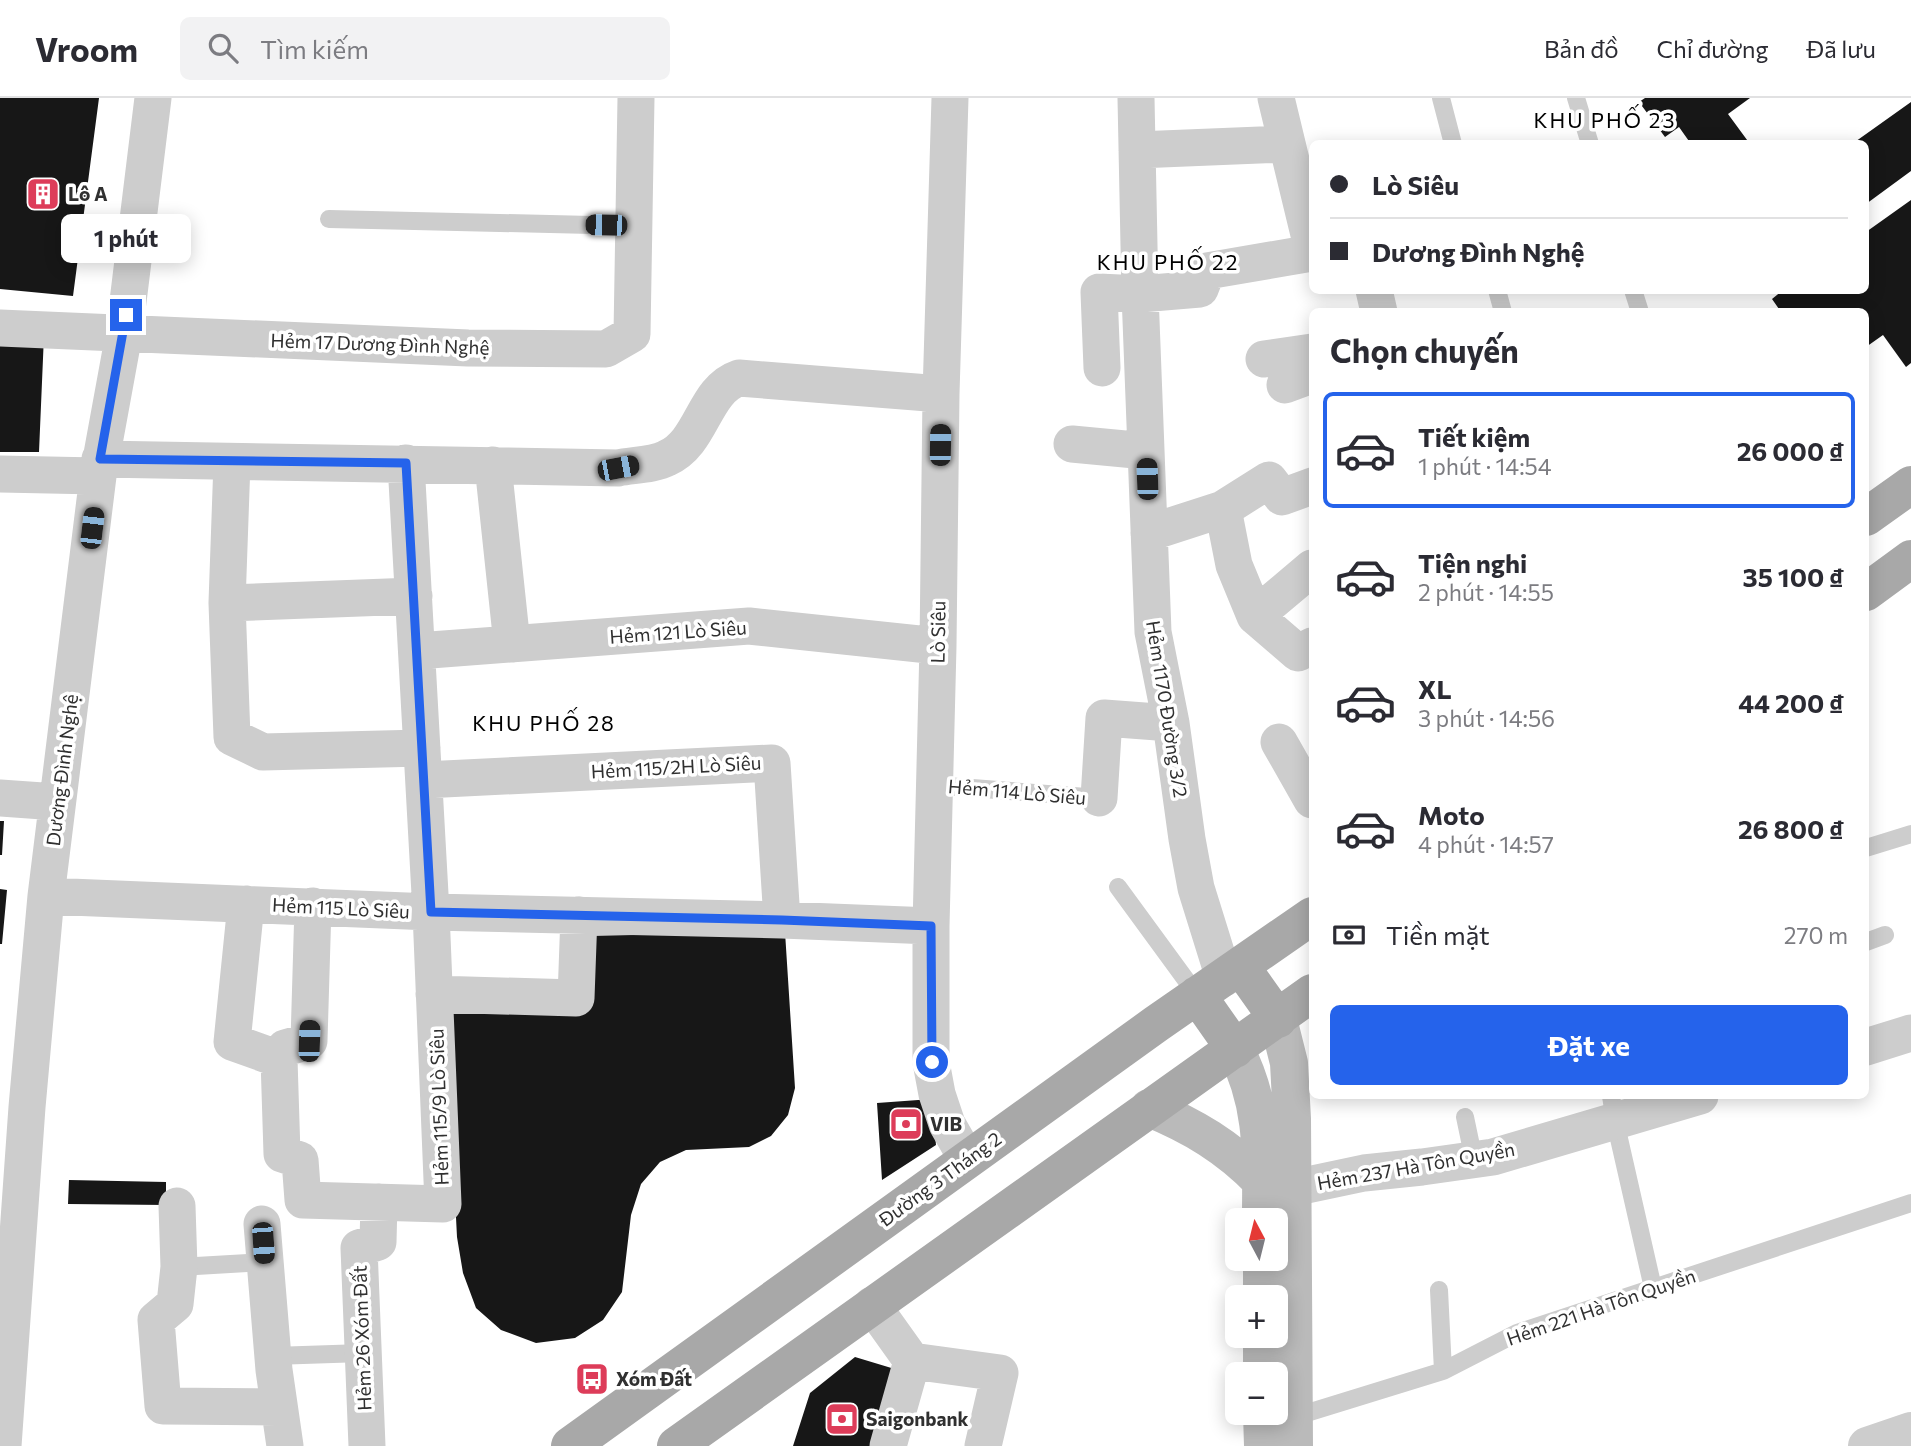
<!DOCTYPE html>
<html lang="vi">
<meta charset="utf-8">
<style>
body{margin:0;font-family:Commissioner,sans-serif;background:#f2f2f3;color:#2b2b33;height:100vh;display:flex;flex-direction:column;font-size:26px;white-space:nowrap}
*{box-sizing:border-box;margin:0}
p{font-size:23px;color:#7c7c81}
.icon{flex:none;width:38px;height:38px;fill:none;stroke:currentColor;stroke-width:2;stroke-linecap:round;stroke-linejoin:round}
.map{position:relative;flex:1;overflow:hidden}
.drawer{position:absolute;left:1309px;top:210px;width:560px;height:791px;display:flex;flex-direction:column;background:#fff;border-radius:10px;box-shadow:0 4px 18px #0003}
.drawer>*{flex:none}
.guide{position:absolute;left:1309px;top:42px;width:560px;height:154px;border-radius:10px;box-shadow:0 4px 18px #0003;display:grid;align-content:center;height:154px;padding:0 21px;background:#fff}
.needle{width:46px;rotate:353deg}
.controls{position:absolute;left:1225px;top:1110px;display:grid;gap:14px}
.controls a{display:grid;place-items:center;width:63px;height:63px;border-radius:10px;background:#fff;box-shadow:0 4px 18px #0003;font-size:35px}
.end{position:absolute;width:32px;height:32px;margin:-16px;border:9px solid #2563eb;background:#fff;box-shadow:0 0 0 4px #fff}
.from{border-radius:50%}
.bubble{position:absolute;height:49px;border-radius:10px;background:#fff;box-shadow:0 4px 18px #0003;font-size:23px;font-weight:700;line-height:49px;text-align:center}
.car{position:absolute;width:21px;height:42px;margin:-21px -10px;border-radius:9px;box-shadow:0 0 5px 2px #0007;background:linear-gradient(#222 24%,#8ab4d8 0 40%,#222 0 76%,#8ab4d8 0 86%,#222 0)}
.guide b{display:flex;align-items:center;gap:24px;height:66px;font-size:26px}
.guide b+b{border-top:2px solid #e1e1e2}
.guide i{width:18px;height:18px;background:#2b2b33}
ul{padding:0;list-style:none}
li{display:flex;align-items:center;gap:21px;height:116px;margin:0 14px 10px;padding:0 7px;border:4px solid transparent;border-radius:10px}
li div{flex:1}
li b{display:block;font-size:26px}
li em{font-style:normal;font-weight:700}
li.active{border-color:#2563eb}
li>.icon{width:63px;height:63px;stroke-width:1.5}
h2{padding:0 21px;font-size:32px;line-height:84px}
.pay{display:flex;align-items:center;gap:18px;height:77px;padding:0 21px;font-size:26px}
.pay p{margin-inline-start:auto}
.cta{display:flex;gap:14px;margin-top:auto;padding:14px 21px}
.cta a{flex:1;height:80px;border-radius:10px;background:#2563eb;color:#fff;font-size:28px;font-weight:700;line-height:80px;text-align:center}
header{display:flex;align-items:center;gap:42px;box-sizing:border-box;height:98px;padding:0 35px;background:#fff;border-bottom:2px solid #e1e1e2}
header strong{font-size:33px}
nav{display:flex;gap:38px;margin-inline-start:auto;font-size:24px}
.search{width:490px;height:63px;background:#f2f2f3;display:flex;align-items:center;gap:18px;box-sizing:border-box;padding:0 24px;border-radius:10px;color:#7c7c81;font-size:26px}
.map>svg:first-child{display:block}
</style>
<header>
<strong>Vroom</strong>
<div class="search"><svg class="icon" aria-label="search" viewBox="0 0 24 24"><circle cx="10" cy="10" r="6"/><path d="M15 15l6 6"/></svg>Tìm kiếm</div>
<nav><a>Bản đồ</a><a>Chỉ đường</a><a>Đã lưu</a></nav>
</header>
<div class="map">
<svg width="1911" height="1348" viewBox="0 0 1911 1348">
<rect width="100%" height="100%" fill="#fff"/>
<path fill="#171717" d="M0 0H99L73 198 0 191Z
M1645 0H1750L1728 16 1750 46H1691L1679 29 1665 39 1639 4Z
M1911 4V73L1866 106V46H1852Z
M1911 102V265L1906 269 1883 237 1866 249V214H1781L1772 201 1783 192H1866V134Z
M0 237H44L39 354H0Z
M0 723H4L2 757H0Z
M0 791 7 792 2 846H0Z
M785 834 795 990 788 1017 771 1038 749 1049 686 1052 660 1064 641 1086 631 1117 622 1194 603 1222 575 1240 536 1245 501 1232 476 1210 463 1175 457 1139 445 904 582 907V838Z
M932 1001 936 1047 882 1082 877 1005Z
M69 1082 166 1084V1107L68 1106Z
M855 1259 898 1272 874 1348H793L810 1295Z"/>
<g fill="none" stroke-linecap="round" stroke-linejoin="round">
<path stroke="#cdcdcd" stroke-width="18" d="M1441 0 1453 46
M1576 0 1590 46
M329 121 634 128
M1497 192 1503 214
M1633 192 1640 214
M934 687 1099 700
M1866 750 1911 736
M1118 789 1197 897
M1866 844 1885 837
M1611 998 1615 1023 1653 1190
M1465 1019 1474 1062
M179 1169 265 1164
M1439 1192 1443 1273
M273 1258 363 1255
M1294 1319 1443 1273 1517 1235 1911 1105"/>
<path stroke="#cdcdcd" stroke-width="37" d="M950 0 941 296 938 548 931 828V964L937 996 947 1026 967 1061
M1136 0 1140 196 1153 534 1171 625 1187 741 1196 790 1224 880
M1276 0 1312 149
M1137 52 1287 46
M1374 192 1379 214
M0 230 468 250 606 251 632 236 636 0
M1264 261 1312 254
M1102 270 1099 194 1140 196 1200 191 1207 173 1312 155
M1285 287 1312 277
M1072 346 1146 353
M100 361 618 370C633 367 654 367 667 360 703 344 703 292 739 280L941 296
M232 364 227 505 232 639 263 654 422 650
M493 367 512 546
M0 376 98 378
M1223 411 1269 382 1282 399 1312 388
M1149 435 1223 411 1234 467 1255 518 1298 555 1312 548
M227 505 414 498
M1255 518 1312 470
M417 553 749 528 938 548
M1279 644 1312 702
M424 682 772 665 782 822
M0 700 57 704
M1099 700 1104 620 1171 625
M46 798 431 814 782 822 931 828
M246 806 232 944 279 961 282 1056 300 1062 303 1102 443 1106 431 814 406 365
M434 896 576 900 579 817
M1866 949 1911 935
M279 961 285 950 309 943 313 808
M1293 1090 1364 1075 1422 1069 1493 1059 1700 998
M177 1108 179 1169 175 1206 156 1222 163 1308 278 1309
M262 1126 274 1272 285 1348
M872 1207 912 1263 888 1348
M912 1263 1000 1275 983 1348
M3 1348 27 1009 46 798 98 378 124 236 153 0
M367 1348 359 1150 378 1144 379 1104"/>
<path stroke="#cdcdcd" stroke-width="38" d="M1867 1348 1911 1333"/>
<path stroke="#bababa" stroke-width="38" d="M1278 921 1289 965 1292 1021 1294 1348
M1235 951C1265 1008 1261 1060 1261 1122
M1149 1010C1193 1028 1228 1049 1261 1083
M1262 1160V1199
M1262 1237V1276
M1262 1314 1263 1348"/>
<path stroke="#a8a8a8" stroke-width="38" d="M1866 419 1911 387
M1866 494 1911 461
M1241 869 1278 921
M1197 897 1235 951
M570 1348 1156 926 1312 818
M676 1348 1312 895"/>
</g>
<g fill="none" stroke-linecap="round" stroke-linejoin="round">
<path stroke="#2563eb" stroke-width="9" d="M126 217 100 361 406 365 431 814 782 822 931 828 932 964"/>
</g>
<defs>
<symbol id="building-square" viewBox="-11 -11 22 22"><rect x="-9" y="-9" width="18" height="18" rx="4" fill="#dd3c59" stroke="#fff"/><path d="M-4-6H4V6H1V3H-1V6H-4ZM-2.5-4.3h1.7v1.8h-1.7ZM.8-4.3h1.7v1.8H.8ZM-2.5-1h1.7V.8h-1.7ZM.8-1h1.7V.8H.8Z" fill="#fff"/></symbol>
<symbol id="bank-square" viewBox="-11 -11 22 22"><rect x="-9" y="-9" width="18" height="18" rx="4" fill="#dd3c59" stroke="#fff"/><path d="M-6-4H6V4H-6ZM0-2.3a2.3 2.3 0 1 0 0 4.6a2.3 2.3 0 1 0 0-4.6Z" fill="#fff"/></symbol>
<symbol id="bus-square" viewBox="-11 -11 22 22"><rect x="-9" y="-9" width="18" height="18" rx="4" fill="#dd3c59" stroke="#fff"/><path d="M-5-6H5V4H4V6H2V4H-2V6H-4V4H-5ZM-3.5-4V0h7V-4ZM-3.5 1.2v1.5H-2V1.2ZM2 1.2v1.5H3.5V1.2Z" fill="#fff"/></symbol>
</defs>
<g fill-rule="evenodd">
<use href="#building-square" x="24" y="77" width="38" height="38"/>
<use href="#bank-square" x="887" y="1007" width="38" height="38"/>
<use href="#bus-square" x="573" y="1262" width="38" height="38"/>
<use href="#bank-square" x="823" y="1302" width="38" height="38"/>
</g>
<g text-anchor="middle" stroke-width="7" stroke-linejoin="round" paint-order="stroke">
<g font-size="19" font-weight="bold" fill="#303030" stroke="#fff" text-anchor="start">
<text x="68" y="103">Lô A</text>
<text x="930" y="1033">VIB</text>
<text x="616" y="1288">Xóm Đất</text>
<text x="866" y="1328">Saigonbank</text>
</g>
<g font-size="19" fill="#303030" stroke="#fff">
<text transform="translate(380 246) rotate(2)" y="7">Hẻm 17 Dương Đình Nghệ</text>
<text transform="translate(678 534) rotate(-4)" y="7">Hẻm 121 Lò Siêu</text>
<text transform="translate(938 534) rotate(-89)" y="7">Lò Siêu</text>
<text transform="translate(1167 611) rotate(81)" y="7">Hẻm 1170 Đường 3/2</text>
<text transform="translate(676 669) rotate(-3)" y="7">Hẻm 115/2H Lò Siêu</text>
<text transform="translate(62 672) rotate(-83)" y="7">Dương Đình Nghệ</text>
<text transform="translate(1017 694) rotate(5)" y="7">Hẻm 114 Lò Siêu</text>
<text transform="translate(341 810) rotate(3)" y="7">Hẻm 115 Lò Siêu</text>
<text transform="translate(439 1009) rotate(-92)" y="7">Hẻm 115/9 Lò Siêu</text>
<text transform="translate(1416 1068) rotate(-10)" y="7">Hẻm 237 Hà Tôn Quyền</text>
<text transform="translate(940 1081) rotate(-36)" y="7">Đường 3 Tháng 2</text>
<text transform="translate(1601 1209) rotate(-19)" y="7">Hẻm 221 Hà Tôn Quyền</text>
<text transform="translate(362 1240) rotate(-92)" y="7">Hẻm 26 Xóm Đất</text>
</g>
<g font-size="21" letter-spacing="2" fill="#000" stroke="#fff">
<text x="1605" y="30">KHU PHỐ 23</text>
<text x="1168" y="172">KHU PHỐ 22</text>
<text x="544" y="633">KHU PHỐ 28</text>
</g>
</g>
</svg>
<div class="controls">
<a><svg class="needle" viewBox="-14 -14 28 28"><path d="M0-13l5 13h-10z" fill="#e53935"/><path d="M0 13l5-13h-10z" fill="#7c7c81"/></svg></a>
<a>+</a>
<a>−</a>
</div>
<i class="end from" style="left:932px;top:964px"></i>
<i class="end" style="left:126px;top:217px"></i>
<div class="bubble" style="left:61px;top:116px;width:130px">1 phút</div>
<i class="car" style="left:606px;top:127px;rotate:271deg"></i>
<i class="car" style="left:940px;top:347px;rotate:1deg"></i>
<i class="car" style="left:618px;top:370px;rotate:79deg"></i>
<i class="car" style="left:1147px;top:381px;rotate:358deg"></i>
<i class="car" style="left:92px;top:430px;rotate:7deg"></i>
<i class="car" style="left:309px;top:943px;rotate:2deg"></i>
<i class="car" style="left:263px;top:1145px;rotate:176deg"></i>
<div class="guide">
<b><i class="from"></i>Lò Siêu</b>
<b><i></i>Dương Đình Nghệ</b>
</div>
<section class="drawer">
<h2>Chọn chuyến</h2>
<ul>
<li class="active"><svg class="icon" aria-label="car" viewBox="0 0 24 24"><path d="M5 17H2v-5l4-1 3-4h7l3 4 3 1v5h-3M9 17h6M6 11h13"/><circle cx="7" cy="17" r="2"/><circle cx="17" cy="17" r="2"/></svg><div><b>Tiết kiệm</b><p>1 phút · 14:54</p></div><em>26 000 ₫</em></li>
<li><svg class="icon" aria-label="car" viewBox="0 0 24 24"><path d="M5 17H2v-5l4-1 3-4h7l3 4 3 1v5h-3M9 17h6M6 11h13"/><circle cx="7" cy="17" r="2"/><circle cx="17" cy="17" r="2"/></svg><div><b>Tiện nghi</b><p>2 phút · 14:55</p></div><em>35 100 ₫</em></li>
<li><svg class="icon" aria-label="car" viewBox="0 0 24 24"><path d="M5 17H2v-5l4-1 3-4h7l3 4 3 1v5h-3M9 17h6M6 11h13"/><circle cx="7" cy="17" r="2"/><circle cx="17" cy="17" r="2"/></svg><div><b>XL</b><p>3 phút · 14:56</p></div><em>44 200 ₫</em></li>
<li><svg class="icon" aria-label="car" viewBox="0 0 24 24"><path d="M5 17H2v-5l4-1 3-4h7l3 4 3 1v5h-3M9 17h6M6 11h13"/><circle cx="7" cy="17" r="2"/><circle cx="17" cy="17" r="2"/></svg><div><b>Moto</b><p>4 phút · 14:57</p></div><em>26 800 ₫</em></li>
</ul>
<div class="pay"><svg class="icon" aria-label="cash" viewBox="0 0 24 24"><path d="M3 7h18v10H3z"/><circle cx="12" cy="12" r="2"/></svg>Tiền mặt<p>270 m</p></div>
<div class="cta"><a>Đặt xe</a></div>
</section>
</div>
